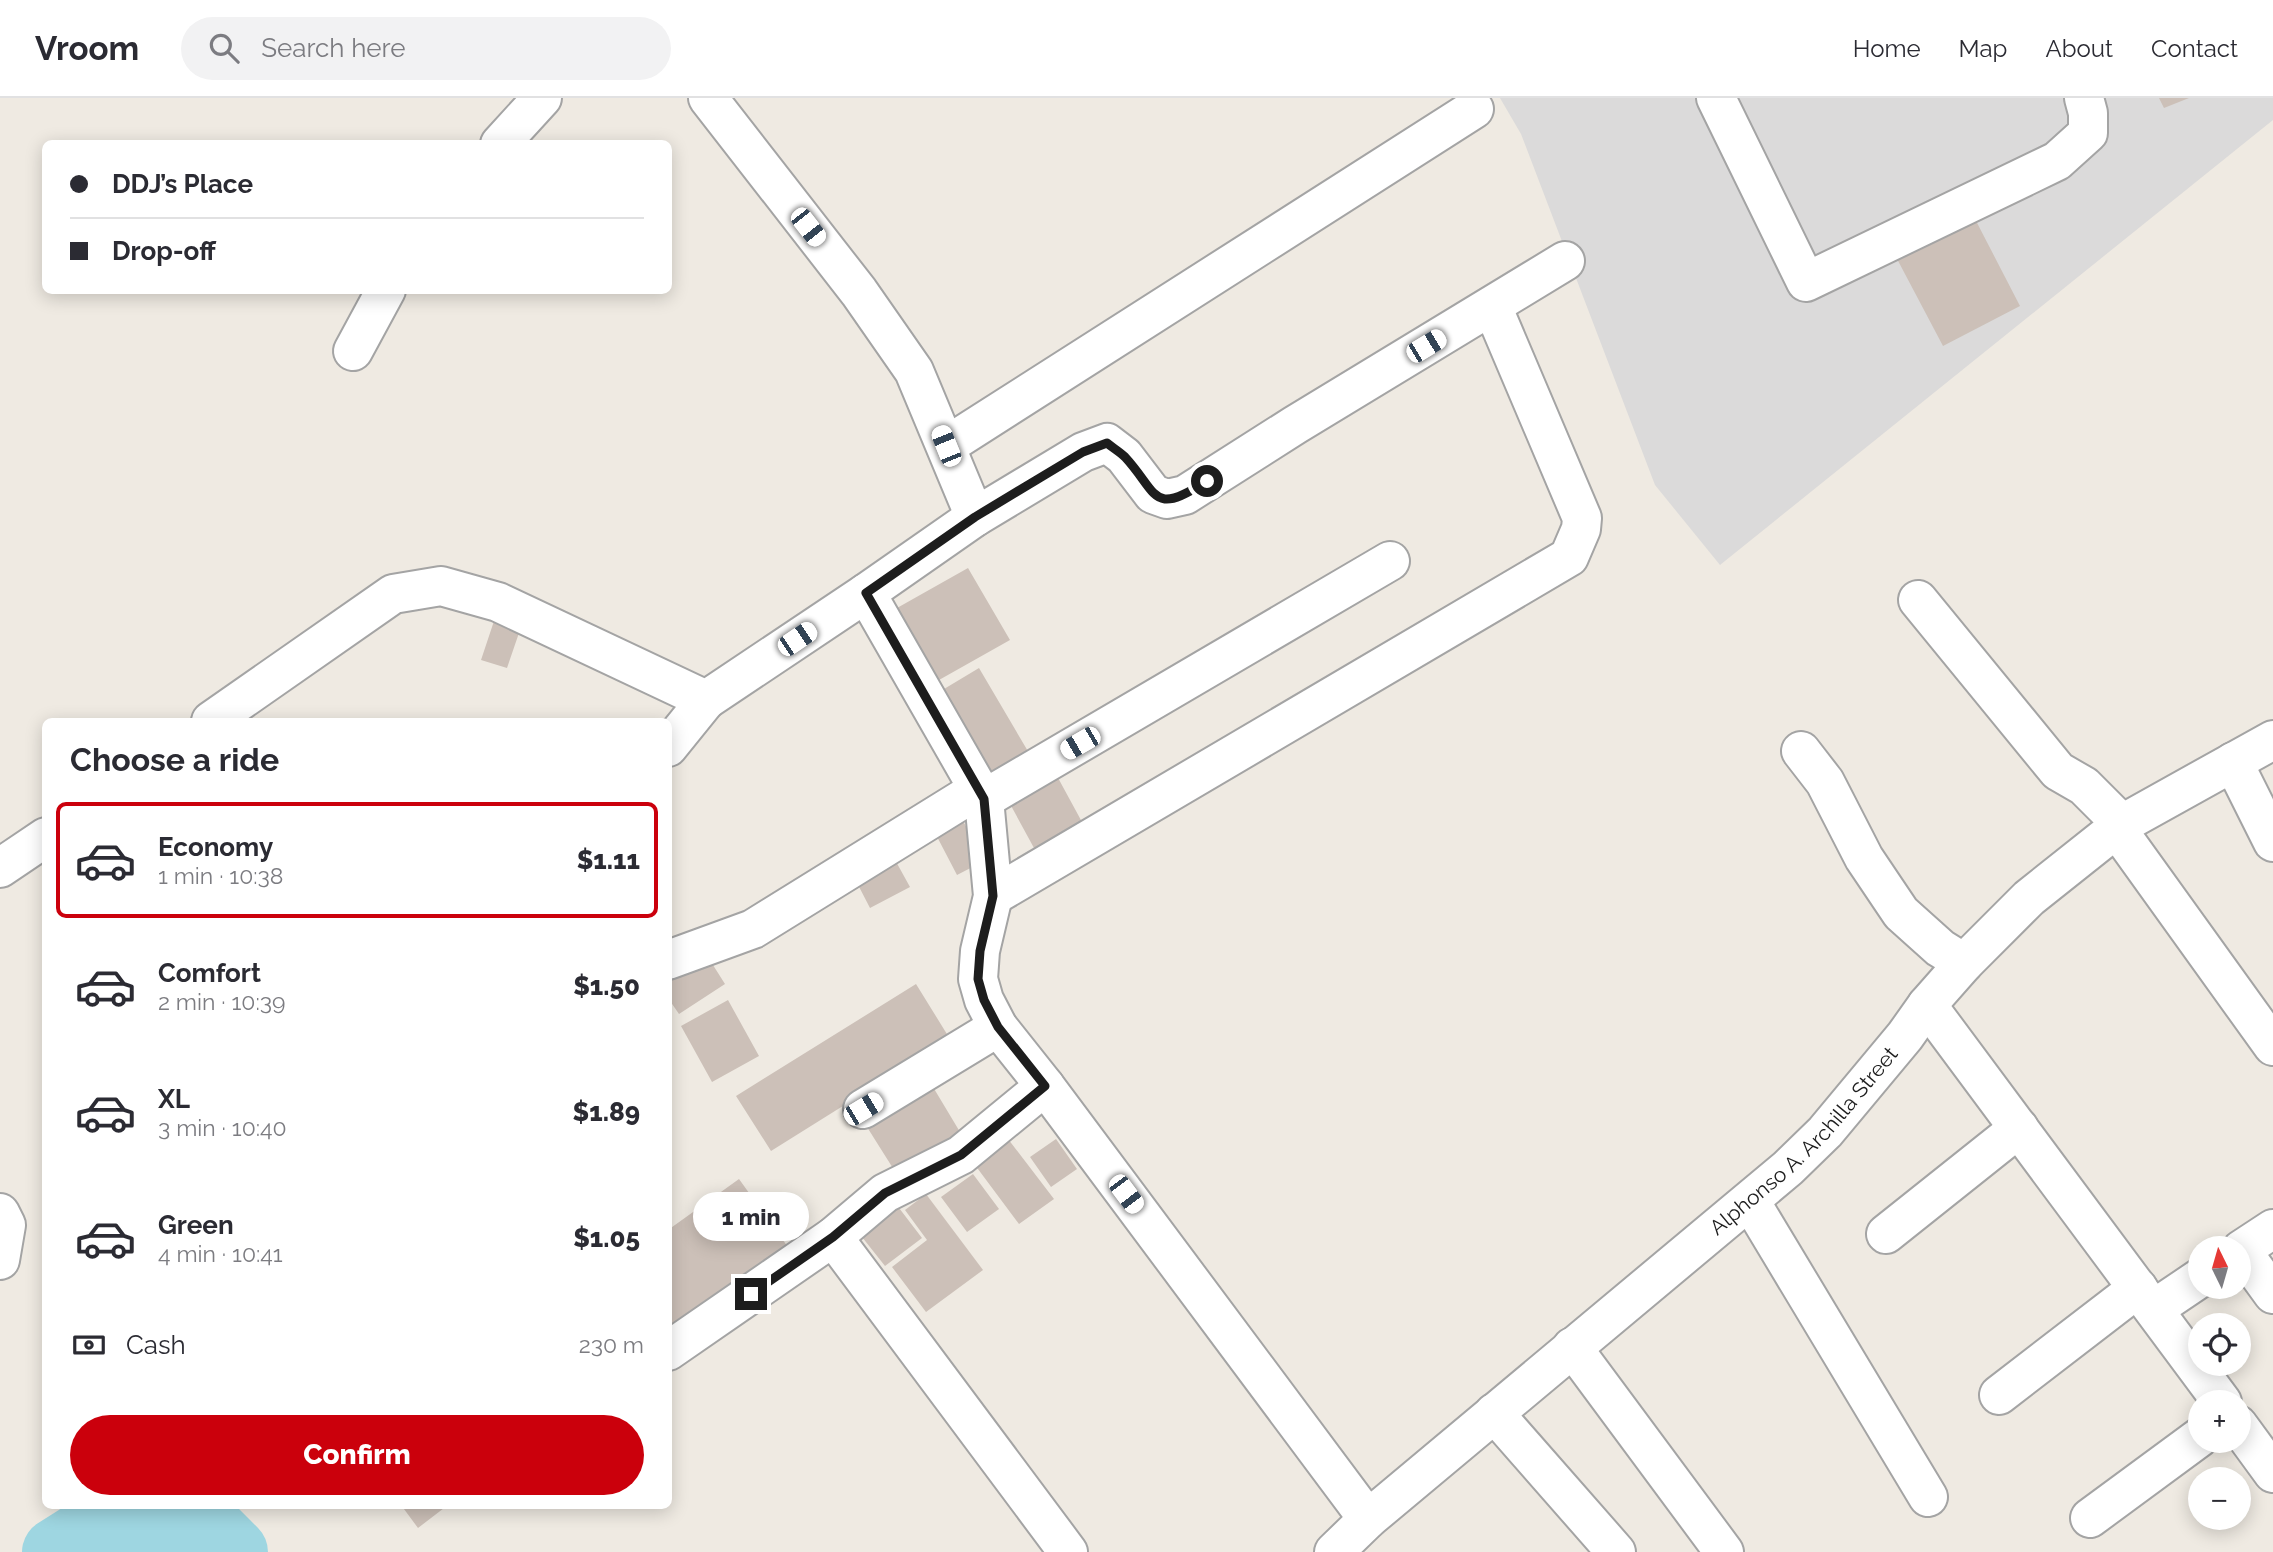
<!DOCTYPE html>
<meta charset="utf-8">
<style>
body{margin:0;font-family:Raleway,sans-serif;background:#f2f2f3;color:#2b2b33;height:100vh;display:flex;flex-direction:column;font-size:26px;white-space:nowrap}
*{box-sizing:border-box;margin:0}
p{font-size:23px;color:#7c7c81}
.icon{flex:none;width:38px;height:38px;fill:none;stroke:currentColor;stroke-width:2;stroke-linecap:round;stroke-linejoin:round}
.map{position:relative;flex:1;overflow:hidden}
.details{position:absolute;left:42px;top:620px;width:630px;height:791px;display:flex;flex-direction:column;background:#fff;border-radius:10px;box-shadow:0 4px 18px #0003}
.details>*{flex:none}
.hud{position:absolute;left:42px;top:42px;width:630px;height:154px;border-radius:10px;box-shadow:0 4px 18px #0003;display:grid;align-content:center;height:154px;padding:0 28px;background:#fff}
.needle{width:46px;rotate:355deg}
.tools{position:absolute;left:2188px;top:1138px;display:grid;gap:14px}
.tools a{display:grid;place-items:center;width:63px;height:63px;border-radius:50%;background:#fff;box-shadow:0 4px 18px #0003;font-size:35px}
.end{position:absolute;width:32px;height:32px;margin:-16px;border:9px solid #1d1d1d;background:#fff;box-shadow:0 0 0 4px #fff}
.from{border-radius:50%}
.bubble{position:absolute;height:49px;border-radius:24px;background:#fff;box-shadow:0 4px 18px #0003;font-size:23px;font-weight:800;line-height:49px;text-align:center}
.car{position:absolute;width:21px;height:42px;margin:-21px -10px;border-radius:9px;box-shadow:0 0 5px 2px #0007;background:linear-gradient(#fff 24%,#345 0 40%,#fff 0 76%,#345 0 86%,#fff 0)}
.hud b{display:flex;align-items:center;gap:24px;height:66px;font-size:26px}
.hud b+b{border-top:2px solid #e1e1e2}
.hud i{width:18px;height:18px;background:#2b2b33}
ul{padding:0;list-style:none}
li{display:flex;align-items:center;gap:21px;height:116px;margin:0 14px 10px;padding:0 14px;border:4px solid transparent;border-radius:10px}
li div{flex:1}
li b{display:block;font-size:26px}
li em{font-style:normal;font-weight:800}
li.on{border-color:#cb000c}
li>.icon{width:63px;height:63px;stroke-width:1.5}
h2{padding:0 28px;font-size:32px;line-height:84px}
.pay{display:flex;align-items:center;gap:18px;height:77px;padding:0 28px;font-size:26px}
.pay p{margin-inline-start:auto}
.cta{display:flex;gap:14px;margin-top:auto;padding:14px 28px}
.cta a{flex:1;height:80px;border-radius:42px;background:#cb000c;color:#fff;font-size:28px;font-weight:800;line-height:80px;text-align:center}
header{display:flex;align-items:center;gap:42px;box-sizing:border-box;height:98px;padding:0 35px;background:#fff;border-bottom:2px solid #e1e1e2}
header strong{font-size:33px}
nav{display:flex;gap:38px;margin-inline-start:auto;font-size:24px}
.search{width:490px;height:63px;background:#f2f2f3;display:flex;align-items:center;gap:18px;box-sizing:border-box;padding:0 24px;border-radius:38px;color:#7c7c81;font-size:26px}
.map>svg:first-child{display:block}
</style>
<header>
<strong>Vroom</strong>
<div class="search"><svg class="icon" aria-label="search" viewBox="0 0 24 24"><circle cx="10" cy="10" r="6"/><path d="M15 15l6 6"/></svg>Search here</div>
<nav><a>Home</a><a>Map</a><a>About</a><a>Contact</a></nav>
</header>
<div class="map">
<svg width="2273" height="1454" viewBox="0 0 2273 1454">
<rect width="100%" height="100%" fill="#efeae2"/>
<path fill="#dbdada" d="M1500 0H2273V22L1720 467 1655 387 1521 36Z"/>
<g fill="none" stroke-linecap="round" stroke-linejoin="round">
<path stroke="#9ed6e1" stroke-width="68" d="M56 1454 94 1430 204 1424 234 1454"/>
</g>
<path fill="#ccc0b8" d="M2159 0H2189L2164 10Z
M1974 119 2020 208 1943 248 1896 159Z
M968 470 1010 542 939 582 897 510Z
M494 523 520 532 507 570 481 562Z
M979 570 1029 655 993 676 944 591Z
M1057 678 1082 724 1034 750 1009 704Z
M960 717 984 763 957 777 933 731Z
M894 760 910 789 870 810 855 781Z
M706 856 725 886 679 916 668 900V880Z
M916 886 950 941 771 1053 736 998Z
M728 902 759 958 712 984 681 928Z
M933 989 966 1044 901 1083 867 1029Z
M1005 1037 1054 1101 1019 1126 972 1063Z
M1056 1041 1077 1071 1051 1089 1030 1059Z
M973 1076 999 1111 967 1134 941 1099Z
M739 1081 793 1156 668 1245V1132Z
M926 1096 983 1172 926 1214 892 1169 927 1142 905 1112Z
M896 1106 922 1140 885 1168 858 1134Z
M401 1407H448L418 1430Z"/>
<g fill="none" stroke-linecap="round" stroke-linejoin="round">
<defs>
<g id="minor">
<path d="M708 0 859 194 914 273 975 419"/>
<path d="M1716 0 1806 184 2057 63 2088 35V15L2084 0"/>
<path d="M500 46 542 0"/>
<path d="M353 253 386 192"/>
<path d="M946 348 1474 11"/>
<path d="M866 495 984 701 993 798 980 853 978 881 984 902 998 929 1045 988 1368 1421"/>
<path d="M1918 502 2058 673 2084 688 2122 726"/>
<path d="M211 623 393 496 441 488 498 504 706 602 866 495 975 419 1083 354 1107 345 1124 358 1153 396 1167 401 1185 397 1295 327 1565 163"/>
<path d="M668 649 706 602"/>
<path d="M1801 653 1825 684 1864 760 1901 815 1940 850 1964 865"/>
<path d="M2233 664 2273 744"/>
<path d="M984 701 1390 463"/>
<path d="M2117 731 2273 948"/>
<path d="M0 770 46 739"/>
<path d="M993 798 1569 459 1581 431 1582 420 1492 208"/>
<path d="M668 862 753 831 979 691"/>
<path d="M1927 907 2222 1304"/>
<path d="M863 1011 998 929"/>
<path d="M1750 1103 1928 1399"/>
<path d="M0 1115 6 1127 0 1162"/>
<path d="M2273 1131 2241 1152 2273 1196"/>
<path d="M1886 1136 2019 1030"/>
<path d="M833 1139 1068 1454"/>
<path d="M2154 1211 2200 1180"/>
<path d="M1572 1249 1724 1454"/>
<path d="M668 1253 833 1139 885 1095 961 1057 1045 988"/>
<path d="M1999 1297 2138 1190"/>
<path d="M1494 1315 1616 1454"/>
<path d="M2238 1327 2273 1375"/>
<path d="M2090 1420 2200 1339"/>
<path id="s1" d="M1334 1454 1368 1421 1788 1070 1825 1034 1905 938 1927 907 1964 865 2029 800 2122 726 2273 642"/>
</g>
</defs>
<use href="#minor" stroke="#a4a4a4" stroke-width="42"/>
<use href="#minor" stroke="#fff" stroke-width="38"/>
</g>
<g fill="none" stroke-linecap="round" stroke-linejoin="round">
<path stroke="#1d1d1d" stroke-width="9" d="M751 1196 833 1139 885 1095 961 1057 1045 988 998 929 984 902 978 881 980 853 993 798 984 701 866 495 975 419 1083 354 1107 345C1113 350 1120 354 1125 359 1159 396 1151 419 1207 383"/>
</g>
<g text-anchor="middle" stroke-width="5" stroke-linejoin="round" paint-order="stroke">
<g font-size="21" fill="#1d1d1d" stroke="#fff">
<text dy="7" stroke="none"><textPath href="#s1" startOffset="625">Alphonso A. Archilla Street</textPath></text>
</g>
</g>
</svg>
<div class="tools">
<a><svg class="needle" viewBox="-14 -14 28 28"><path d="M0-13l5 13h-10z" fill="#e53935"/><path d="M0 13l5-13h-10z" fill="#7c7c81"/></svg></a>
<a><svg class="icon" aria-label="locate" viewBox="0 0 24 24"><circle cx="12" cy="12" r="6"/><path d="M12 2v4M12 18v4M2 12h4M18 12h4"/></svg></a>
<a>+</a>
<a>−</a>
</div>
<i class="end from" style="left:1207px;top:383px"></i>
<i class="end" style="left:751px;top:1196px"></i>
<div class="bubble" style="left:693px;top:1094px;width:116px">1 min</div>
<i class="car" style="left:808px;top:129px;rotate:142deg"></i>
<i class="car" style="left:1426px;top:248px;rotate:59deg"></i>
<i class="car" style="left:946px;top:348px;rotate:338deg"></i>
<i class="car" style="left:797px;top:541px;rotate:56deg"></i>
<i class="car" style="left:1080px;top:645px;rotate:240deg"></i>
<i class="car" style="left:863px;top:1011px;rotate:59deg"></i>
<i class="car" style="left:1126px;top:1096px;rotate:143deg"></i>
<div class="hud">
<b><i class="from"></i>DDJ’s Place</b>
<b><i></i>Drop-off</b>
</div>
<section class="details">
<h2>Choose a ride</h2>
<ul>
<li class="on"><svg class="icon" aria-label="car" viewBox="0 0 24 24"><path d="M5 17H2v-5l4-1 3-4h7l3 4 3 1v5h-3M9 17h6M6 11h13"/><circle cx="7" cy="17" r="2"/><circle cx="17" cy="17" r="2"/></svg><div><b>Economy</b><p>1 min · 10:38</p></div><em>$1.11</em></li>
<li><svg class="icon" aria-label="car" viewBox="0 0 24 24"><path d="M5 17H2v-5l4-1 3-4h7l3 4 3 1v5h-3M9 17h6M6 11h13"/><circle cx="7" cy="17" r="2"/><circle cx="17" cy="17" r="2"/></svg><div><b>Comfort</b><p>2 min · 10:39</p></div><em>$1.50</em></li>
<li><svg class="icon" aria-label="car" viewBox="0 0 24 24"><path d="M5 17H2v-5l4-1 3-4h7l3 4 3 1v5h-3M9 17h6M6 11h13"/><circle cx="7" cy="17" r="2"/><circle cx="17" cy="17" r="2"/></svg><div><b>XL</b><p>3 min · 10:40</p></div><em>$1.89</em></li>
<li><svg class="icon" aria-label="car" viewBox="0 0 24 24"><path d="M5 17H2v-5l4-1 3-4h7l3 4 3 1v5h-3M9 17h6M6 11h13"/><circle cx="7" cy="17" r="2"/><circle cx="17" cy="17" r="2"/></svg><div><b>Green</b><p>4 min · 10:41</p></div><em>$1.05</em></li>
</ul>
<div class="pay"><svg class="icon" aria-label="cash" viewBox="0 0 24 24"><path d="M3 7h18v10H3z"/><circle cx="12" cy="12" r="2"/></svg>Cash<p>230 m</p></div>
<div class="cta"><a>Confirm</a></div>
</section>
</div>
